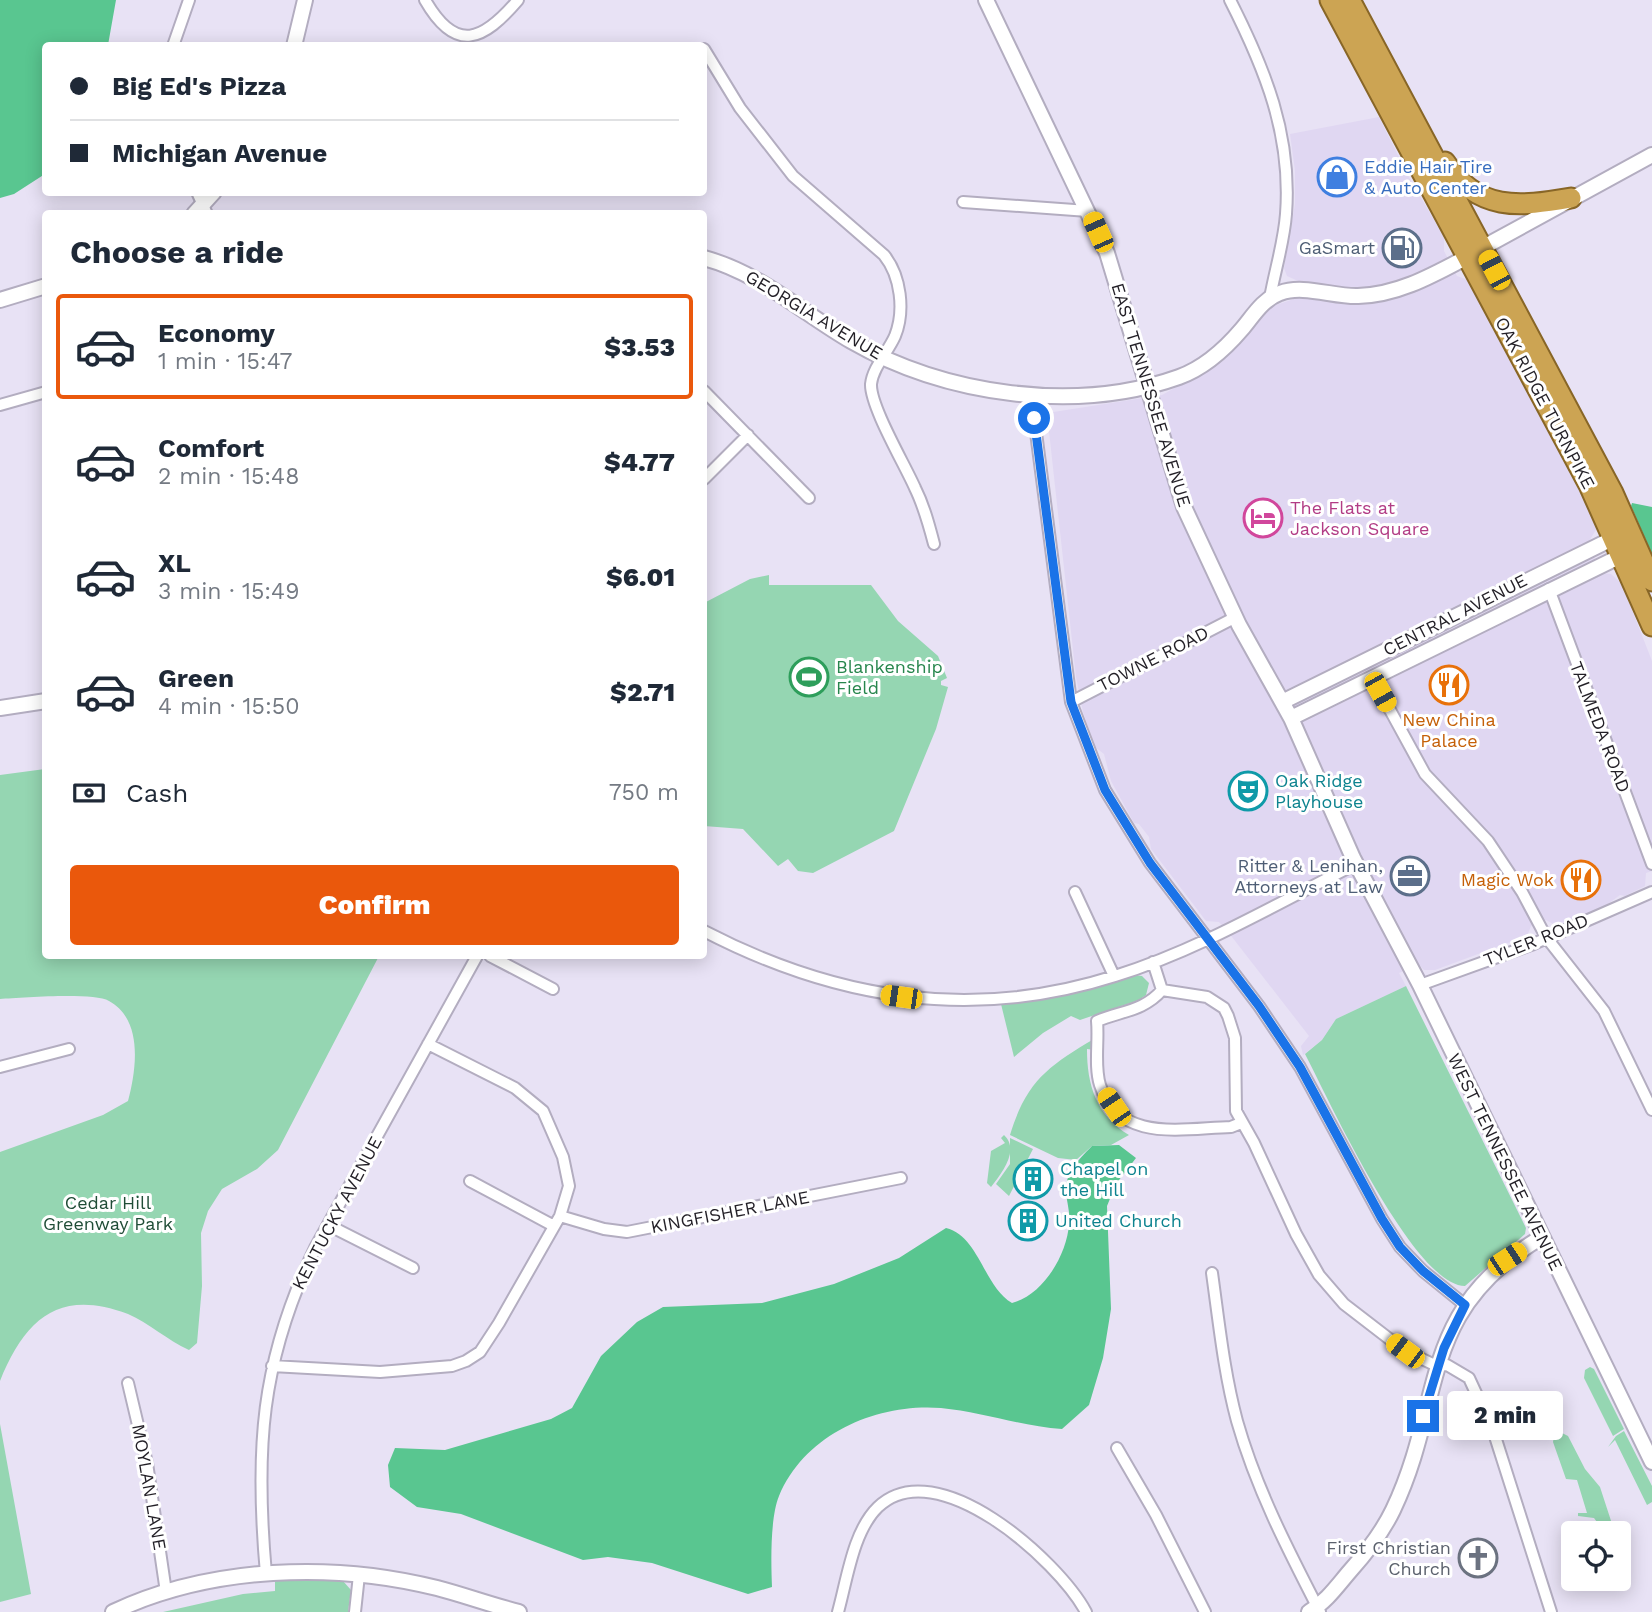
<!DOCTYPE html>
<meta charset="utf-8">
<style>
body{margin:0;font-family:"Work Sans",sans-serif;background:#f6f6f7;color:#1f2937;height:100vh;display:flex;flex-direction:column;font-size:26px;white-space:nowrap}
*{box-sizing:border-box;margin:0}
p{font-size:23px;color:#747a83}
.icon{flex:none;width:38px;height:38px;fill:none;stroke:currentColor;stroke-width:2;stroke-linecap:round;stroke-linejoin:round}
.map{position:relative;flex:1;overflow:hidden}
.drawer{position:absolute;left:42px;top:210px;width:665px;height:749px;display:flex;flex-direction:column;background:#fff;border-radius:7px;box-shadow:0 4px 18px #0003}
.drawer>*{flex:none}
.guide{position:absolute;left:42px;top:42px;width:665px;height:154px;border-radius:7px;box-shadow:0 4px 18px #0003;display:grid;align-content:center;height:154px;padding:0 28px;background:#fff}
.tools{position:absolute;left:1561px;top:1521px;display:grid;gap:14px}
.tools a{display:grid;place-items:center;width:70px;height:70px;border-radius:7px;background:#fff;box-shadow:0 4px 18px #0003;font-size:35px}
.end{position:absolute;width:32px;height:32px;margin:-16px;border:9px solid #1a73e8;background:#fff;box-shadow:0 0 0 4px #fff}
.from{border-radius:50%}
.bubble{position:absolute;height:49px;border-radius:7px;background:#fff;box-shadow:0 4px 18px #0003;font-size:23px;font-weight:800;line-height:49px;text-align:center}
.car{position:absolute;width:21px;height:42px;margin:-21px -10px;border-radius:9px;box-shadow:0 0 5px 2px #0007;background:linear-gradient(#f5c518 24%,#345 0 40%,#f5c518 0 76%,#345 0 86%,#f5c518 0)}
.guide b{display:flex;align-items:center;gap:24px;height:66px;font-size:26px}
.guide b+b{border-top:2px solid #e0e1e3}
.guide i{width:18px;height:18px;background:#1f2937}
ul{padding:0;list-style:none}
li{display:flex;align-items:center;gap:21px;height:105px;margin:0 14px 10px;padding:0 14px;border:4px solid transparent;border-radius:7px}
li div{flex:1}
li b{display:block;font-size:26px}
li em{font-style:normal;font-weight:800}
li.active{border-color:#ea580c}
li>.icon{width:63px;height:63px;stroke-width:1.5}
h2{padding:0 28px;font-size:32px;line-height:84px}
.pay{display:flex;align-items:center;gap:18px;height:77px;padding:0 28px;font-size:26px}
.pay p{margin-inline-start:auto}
.cta{display:flex;gap:14px;margin-top:auto;padding:14px 28px}
.cta a{flex:1;height:80px;border-radius:7px;background:#ea580c;color:#fff;font-size:28px;font-weight:800;line-height:80px;text-align:center}
.map>svg:first-child{display:block}
</style>
<div class="map">
<svg width="1652" height="1612" viewBox="0 0 1652 1612">
<rect width="100%" height="100%" fill="#e8e2f5"/>
<path fill="#e0d7f2" d="M1379 117 1410 179 1444 237V251L1457 276 1471 281 1589 502 1597 528 1588 543 1601 573 1611 574 1622 584 1652 661V871L1646 873 1645 886 1625 896 1620 895 1604 907 1555 925 1546 920 1531 926 1527 936 1435 970H1424L1418 964 1399 973 1406 986 1336 1019 1322 1040 1303 1055 1301 1046 1309 1036 1232 937 1219 922 1206 921 1151 849 1149 837 1139 824 1134 823 1111 781 1104 754 1095 747 1083 712 1076 677 1047 413 1162 395 1223 361 1273 306 1297 298 1298 281 1287 276 1284 268 1295 204V171L1290 134Z"/>
<path fill="#95d6b2" d="M769 575V585H871L898 621 938 656 947 678 941 681V685L948 687 936 729 894 831 813 873 798 871 788 859 778 866 743 829 704 826V603L750 579Z
M45 769 46 956H379L278 1150 257 1169 222 1189 208 1211 201 1233 202 1286 197 1343 189 1350C167 1340 149 1323 128 1314 59 1288 25 1319 0 1381V1152L103 1115 128 1101C136 1071 144 1020 109 1001 93 992 21 998 0 999V775Z
M1135 975 1142 976 1149 983 1146 995 1139 1000 1080 1020 1071 1016 1043 1033 1014 1057 1001 1004 1070 994Z
M1406 986 1526 1228 1525 1234 1465 1286C1414 1286 1328 1098 1305 1054L1322 1040 1336 1019Z
M1094 1039 1095 1050 1087 1049C1087 1085 1096 1115 1129 1135L1111 1145 1092 1146 1076 1160 1058 1158 1010 1135C1026 1082 1048 1066 1094 1039Z
M1004 1135C1020 1150 1002 1173 991 1187L987 1183 991 1151 1005 1143 1001 1138Z
M1010 1138 1033 1149 1009 1196 996 1184 1010 1164Z
M1590 1367 1594 1369 1624 1429 1613 1436 1584 1378 1585 1370Z
M0 1424 31 1594 0 1602Z
M1624 1431 1652 1486V1502L1647 1505 1615 1440 1608 1447 1616 1436Z
M1560 1432 1568 1436 1585 1469 1600 1487 1615 1533H1605L1594 1518 1578 1516V1513H1587L1577 1480 1566 1479 1553 1442 1554 1436Z
M275 1580 343 1581 351 1590 348 1612H163L243 1594 275 1591Z"/>
<path fill="#59c690" d="M0 0H116L108 45 46 46 45 174 14 194 0 198Z
M1632 503 1652 507V554L1631 506Z
M1119 1145 1136 1158 1116 1184 1107 1206 1111 1309 1103 1358 1089 1405 1062 1429C1021 1426 982 1412 941 1408 876 1403 805 1434 779 1496 770 1518 771 1563 772 1587L748 1594 652 1563 608 1557 583 1560 461 1514 417 1507 390 1487 388 1465 395 1448 445 1450 551 1419 572 1408 601 1356 637 1322 663 1307 762 1303 834 1284 899 1258 946 1228C979 1236 984 1287 1012 1303 1043 1295 1067 1255 1069 1224 1071 1212 1065 1198 1066 1186 1068 1170 1082 1156 1092 1146Z"/>
<g fill="none" stroke-linecap="round" stroke-linejoin="round">
<defs>
<path id="minor" d="M425 0C456 54 483 41 518 0
M1230 0C1265 69 1292 135 1286 214 1284 242 1275 270 1270 298
M173 46 189 0
M704 49 740 108 793 176 884 255C901 276 905 311 895 336 888 352 873 367 871 384 870 406 905 465 915 488 924 506 929 525 934 544
M197 192 207 214
M963 202 1088 211
M704 391 809 498
M1031 394 1071 702 1105 790 1150 863 1259 1006 1300 1067 1382 1219 1400 1247 1423 1271 1465 1305
M0 405 46 392
M704 479 748 435
M1549 589 1652 864
M1372 677 1425 774 1488 841 1522 892 1546 937 1604 1011 1652 1110
M1071 702 1236 617
M1075 892 1114 976
M704 931C835 999 971 1022 1115 976 1199 950 1278 903 1356 864
M490 956 553 989
M1153 962 1162 990C1144 1011 1121 1011 1097 1021 1099 1041 1094 1066 1100 1085 1119 1144 1184 1128 1231 1127L1241 1123
M1420 985 1531 945 1652 892
M1162 990 1207 997 1224 1008 1228 1016 1235 1038 1236 1111 1254 1143 1296 1234 1319 1275 1344 1304 1405 1351 1437 1366 1447 1365 1469 1378 1493 1430 1551 1612
M0 1067 69 1049
M470 1181 554 1226
M560 1216 604 1229 627 1232 901 1178
M328 1225 413 1268
M1212 1273C1219 1323 1224 1373 1237 1421 1256 1488 1288 1550 1320 1612
M272 1366 380 1372 452 1366 466 1361 480 1352 499 1323 560 1216 569 1186 563 1157 543 1111 515 1088 428 1044
M128 1383 147 1463 166 1592
M1117 1448 1156 1515 1205 1612
M266 1574C255 1451 260 1362 315 1248L477 956
M355 1612 359 1575
M838 1612C847 1580 853 1531 878 1507 936 1451 1058 1560 1086 1612"/>
<path id="tertiary" d="M986 0 1107 253 1184 507 1239 625 1291 718 1353 858 1420 985 1652 1462
M294 46 305 0
M194 214 214 192
M1482 248 1652 155
M704 258C760 273 801 312 851 341 945 395 1075 414 1179 377 1204 368 1225 349 1242 329 1253 316 1263 299 1280 293 1303 284 1334 297 1358 296 1398 295 1433 275 1467 257
M0 300 46 286
M1282 702 1620 535
M0 708 46 701
M1291 718 1629 552
M113 1612C211 1566 333 1562 437 1588 464 1595 491 1605 519 1612
M1309 1612C1327 1601 1337 1586 1350 1571 1367 1552 1382 1533 1393 1510 1446 1399 1416 1311 1542 1237"/>
<path id="trunk" d="M1330 0 1589 485 1652 626
M1350 0 1613 493 1652 581
M1445 162C1478 212 1519 207 1571 198"/>
</defs>
<use href="#minor" stroke="#b3adc0" stroke-width="14"/>
<use href="#tertiary" stroke="#b3adc0" stroke-width="18"/>
<use href="#trunk" stroke="#886627" stroke-width="23"/>
<use href="#minor" stroke="#fff" stroke-width="10"/>
<use href="#tertiary" stroke="#fff" stroke-width="14"/>
<use href="#trunk" stroke="#cca453" stroke-width="19"/>
</g>
<g fill="none" stroke-linecap="round" stroke-linejoin="round">
<path stroke="#1a73e8" stroke-width="9" d="M1034 418 1071 702 1105 790 1150 863 1259 1006 1300 1067 1382 1219 1400 1247 1423 1271 1465 1305 1444 1348 1423 1416"/>
</g>
<defs>
<symbol id="shop-ring" viewBox="-11 -11 22 22"><circle r="9.5" fill="#fff" stroke="#3f7fe0" stroke-width="1.5"/><path d="M-5-2.5h2.3a2.7 3.5 0 0 1 5.4 0H5L5.5 6h-11ZM-1.5-2.5h3a1.5 2.3 0 0 0-3 0Z" fill="#3f7fe0"/></symbol>
<symbol id="fuel-ring" viewBox="-11 -11 22 22"><circle r="9.5" fill="#fff" stroke="#5c6f8a" stroke-width="1.5"/><path d="M-5.5-6h7V0h2V4h1.3V-2.5L3-4.5l.8-.8L6-3V5H2.5V1h-1V6h-7ZM-4.2-4.7v3.2H.2V-4.7Z" fill="#5c6f8a"/></symbol>
<symbol id="hotel-ring" viewBox="-11 -11 22 22"><circle r="9.5" fill="#fff" stroke="#d1479c" stroke-width="1.5"/><path d="M-6-4.5h1.5V1H6V5H4.5V3h-9V5H-6ZM-4 0a1.8 1.8 0 1 1 3.6 0ZM.5 0V-2.5h3Q6-2.5 6 0Z" fill="#d1479c"/></symbol>
<symbol id="stadium-ring" viewBox="-11 -11 22 22"><circle r="9.5" fill="#fff" stroke="#2e9e5b" stroke-width="1.5"/><path d="M0-5a6.5 5 0 1 0 0 10a6.5 5 0 1 0 0-10ZM-3.5-1.8h7v3.6h-7Z" fill="#2e9e5b"/></symbol>
<symbol id="restaurant-ring" viewBox="-11 -11 22 22"><circle r="9.5" fill="#fff" stroke="#e8710a" stroke-width="1.5"/><path d="M-5-6h1v4h1v-4h1v4h1v-4h1v5L-1.5 .5V6h-2V.5L-5-1ZM5-6V6H3V1.5H1.5Q1.5-4 5-6Z" fill="#e8710a"/></symbol>
<symbol id="theatre-ring" viewBox="-11 -11 22 22"><circle r="9.5" fill="#fff" stroke="#0f9aa8" stroke-width="1.5"/><path d="M-5-5.5Q0-4 5-5.5V0Q5 5 0 6Q-5 5-5 0ZM-3.3-2.5H-1v1.5H-3.3ZM1-2.5H3.3v1.5H1ZM-2.8 1Q0 5.5 2.8 1Z" fill="#0f9aa8"/></symbol>
<symbol id="office-ring" viewBox="-11 -11 22 22"><circle r="9.5" fill="#fff" stroke="#5c6f8a" stroke-width="1.5"/><path d="M-6-3h4V-5.5h4V-3h4V5H-6ZM-1-4.5V-3h2v-1.5ZM-6 0V1H6V0Z" fill="#5c6f8a"/></symbol>
<symbol id="building-ring" viewBox="-11 -11 22 22"><circle r="9.5" fill="#fff" stroke="#0f9aa8" stroke-width="1.5"/><path d="M-4-6H4V6H1V3H-1V6H-4ZM-2.5-4.3h1.7v1.8h-1.7ZM.8-4.3h1.7v1.8H.8ZM-2.5-1h1.7V.8h-1.7ZM.8-1h1.7V.8H.8Z" fill="#0f9aa8"/></symbol>
<symbol id="church-ring" viewBox="-11 -11 22 22"><circle r="9.5" fill="#fff" stroke="#6b7280" stroke-width="1.5"/><path d="M-1.2-6h2.4v3.5h3.3v2.4h-3.3V6h-2.4V-.1h-3.3v-2.4h3.3Z" fill="#6b7280"/></symbol>
</defs>
<g fill-rule="evenodd">
<use href="#shop-ring" x="1315" y="155" width="44" height="44"/>
<use href="#fuel-ring" x="1380" y="226" width="44" height="44"/>
<use href="#hotel-ring" x="1241" y="496" width="44" height="44"/>
<use href="#stadium-ring" x="787" y="655" width="44" height="44"/>
<use href="#restaurant-ring" x="1427" y="663" width="44" height="44"/>
<use href="#theatre-ring" x="1226" y="769" width="44" height="44"/>
<use href="#office-ring" x="1388" y="854" width="44" height="44"/>
<use href="#restaurant-ring" x="1559" y="858" width="44" height="44"/>
<use href="#building-ring" x="1011" y="1157" width="44" height="44"/>
<use href="#building-ring" x="1006" y="1199" width="44" height="44"/>
<use href="#church-ring" x="1456" y="1536" width="44" height="44"/>
</g>
<g text-anchor="middle" stroke-width="6" stroke-linejoin="round" paint-order="stroke">
<g font-size="18" fill="#366cbe" stroke="#fff" text-anchor="start">
<text x="1364" y="173">Eddie Hair Tire<tspan x="1364" dy="21">&amp; Auto Center</tspan></text>
</g>
<g font-size="18" fill="#4e5e75" stroke="#fff" text-anchor="end">
<text x="1375" y="254">GaSmart</text>
<text x="1383" y="872">Ritter &amp; Lenihan,<tspan x="1383" dy="21">Attorneys at Law</tspan></text>
</g>
<g font-size="18" fill="#221f26" stroke="#fff">
<text transform="translate(814 315) rotate(31)" y="6">GEORGIA AVENUE</text>
<text transform="translate(1151 395) rotate(73)" y="6">EAST TENNESSEE AVENUE</text>
<text transform="translate(1545 403) rotate(62)" y="6">OAK RIDGE TURNPIKE</text>
<text transform="translate(1455 615) rotate(-27)" y="6">CENTRAL AVENUE</text>
<text transform="translate(1153 659) rotate(-27)" y="6">TOWNE ROAD</text>
<text transform="translate(1600 727) rotate(69)" y="6">TALMEDA ROAD</text>
<text transform="translate(1536 940) rotate(-22)" y="6">TYLER ROAD</text>
<text transform="translate(1505 1162) rotate(64)" y="6">WEST TENNESSEE AVENUE</text>
<text transform="translate(730 1212) rotate(-11)" y="6">KINGFISHER LANE</text>
<text transform="translate(337 1213) rotate(-62)" y="6">KENTUCKY AVENUE</text>
<text transform="translate(149 1487) rotate(80)" y="6">MOYLAN LANE</text>
</g>
<g font-size="18" fill="#b23c85" stroke="#fff" text-anchor="start">
<text x="1290" y="514">The Flats at<tspan x="1290" dy="21">Jackson Square</tspan></text>
</g>
<g font-size="18" fill="#27864d" stroke="#fff" text-anchor="start">
<text x="836" y="673">Blankenship<tspan x="836" dy="21">Field</tspan></text>
</g>
<g font-size="18" fill="#c56008" stroke="#fff">
<text x="1449" y="726">New China<tspan x="1449" dy="21">Palace</tspan></text>
<text x="1554" y="886" text-anchor="end">Magic Wok</text>
</g>
<g font-size="18" fill="#0d838f" stroke="#fff" text-anchor="start">
<text x="1275" y="787">Oak Ridge<tspan x="1275" dy="21">Playhouse</tspan></text>
<text x="1060" y="1175">Chapel on<tspan x="1060" dy="21">the Hill</tspan></text>
<text x="1055" y="1227">United Church</text>
</g>
<g font-size="18" fill="#204d37" stroke="#fff">
<text x="108" y="1209">Cedar Hill<tspan x="108" dy="21">Greenway Park</tspan></text>
</g>
<g font-size="18" fill="#5b616d" stroke="#fff" text-anchor="end">
<text x="1451" y="1554">First Christian<tspan x="1451" dy="21">Church</tspan></text>
</g>
</g>
</svg>
<div class="tools">
<a><svg class="icon" aria-label="locate" viewBox="0 0 24 24"><circle cx="12" cy="12" r="6"/><path d="M12 2v4M12 18v4M2 12h4M18 12h4"/></svg></a>
</div>
<i class="end from" style="left:1034px;top:418px"></i>
<i class="end" style="left:1423px;top:1416px"></i>
<div class="bubble" style="left:1447px;top:1391px;width:116px">2 min</div>
<i class="car" style="left:1098px;top:232px;rotate:336deg"></i>
<i class="car" style="left:1494px;top:270px;rotate:332deg"></i>
<i class="car" style="left:1380px;top:692px;rotate:151deg"></i>
<i class="car" style="left:901px;top:997px;rotate:278deg"></i>
<i class="car" style="left:1114px;top:1107px;rotate:326deg"></i>
<i class="car" style="left:1507px;top:1259px;rotate:57deg"></i>
<i class="car" style="left:1405px;top:1351px;rotate:307deg"></i>
<div class="guide">
<b><i class="from"></i>Big Ed's Pizza</b>
<b><i></i>Michigan Avenue</b>
</div>
<section class="drawer">
<h2>Choose a ride</h2>
<ul>
<li class="active"><svg class="icon" aria-label="car" viewBox="0 0 24 24"><path d="M5 17H2v-5l4-1 3-4h7l3 4 3 1v5h-3M9 17h6M6 11h13"/><circle cx="7" cy="17" r="2"/><circle cx="17" cy="17" r="2"/></svg><div><b>Economy</b><p>1 min · 15:47</p></div><em>$3.53</em></li>
<li><svg class="icon" aria-label="car" viewBox="0 0 24 24"><path d="M5 17H2v-5l4-1 3-4h7l3 4 3 1v5h-3M9 17h6M6 11h13"/><circle cx="7" cy="17" r="2"/><circle cx="17" cy="17" r="2"/></svg><div><b>Comfort</b><p>2 min · 15:48</p></div><em>$4.77</em></li>
<li><svg class="icon" aria-label="car" viewBox="0 0 24 24"><path d="M5 17H2v-5l4-1 3-4h7l3 4 3 1v5h-3M9 17h6M6 11h13"/><circle cx="7" cy="17" r="2"/><circle cx="17" cy="17" r="2"/></svg><div><b>XL</b><p>3 min · 15:49</p></div><em>$6.01</em></li>
<li><svg class="icon" aria-label="car" viewBox="0 0 24 24"><path d="M5 17H2v-5l4-1 3-4h7l3 4 3 1v5h-3M9 17h6M6 11h13"/><circle cx="7" cy="17" r="2"/><circle cx="17" cy="17" r="2"/></svg><div><b>Green</b><p>4 min · 15:50</p></div><em>$2.71</em></li>
</ul>
<div class="pay"><svg class="icon" aria-label="cash" viewBox="0 0 24 24"><path d="M3 7h18v10H3z"/><circle cx="12" cy="12" r="2"/></svg>Cash<p>750 m</p></div>
<div class="cta"><a>Confirm</a></div>
</section>
</div>
